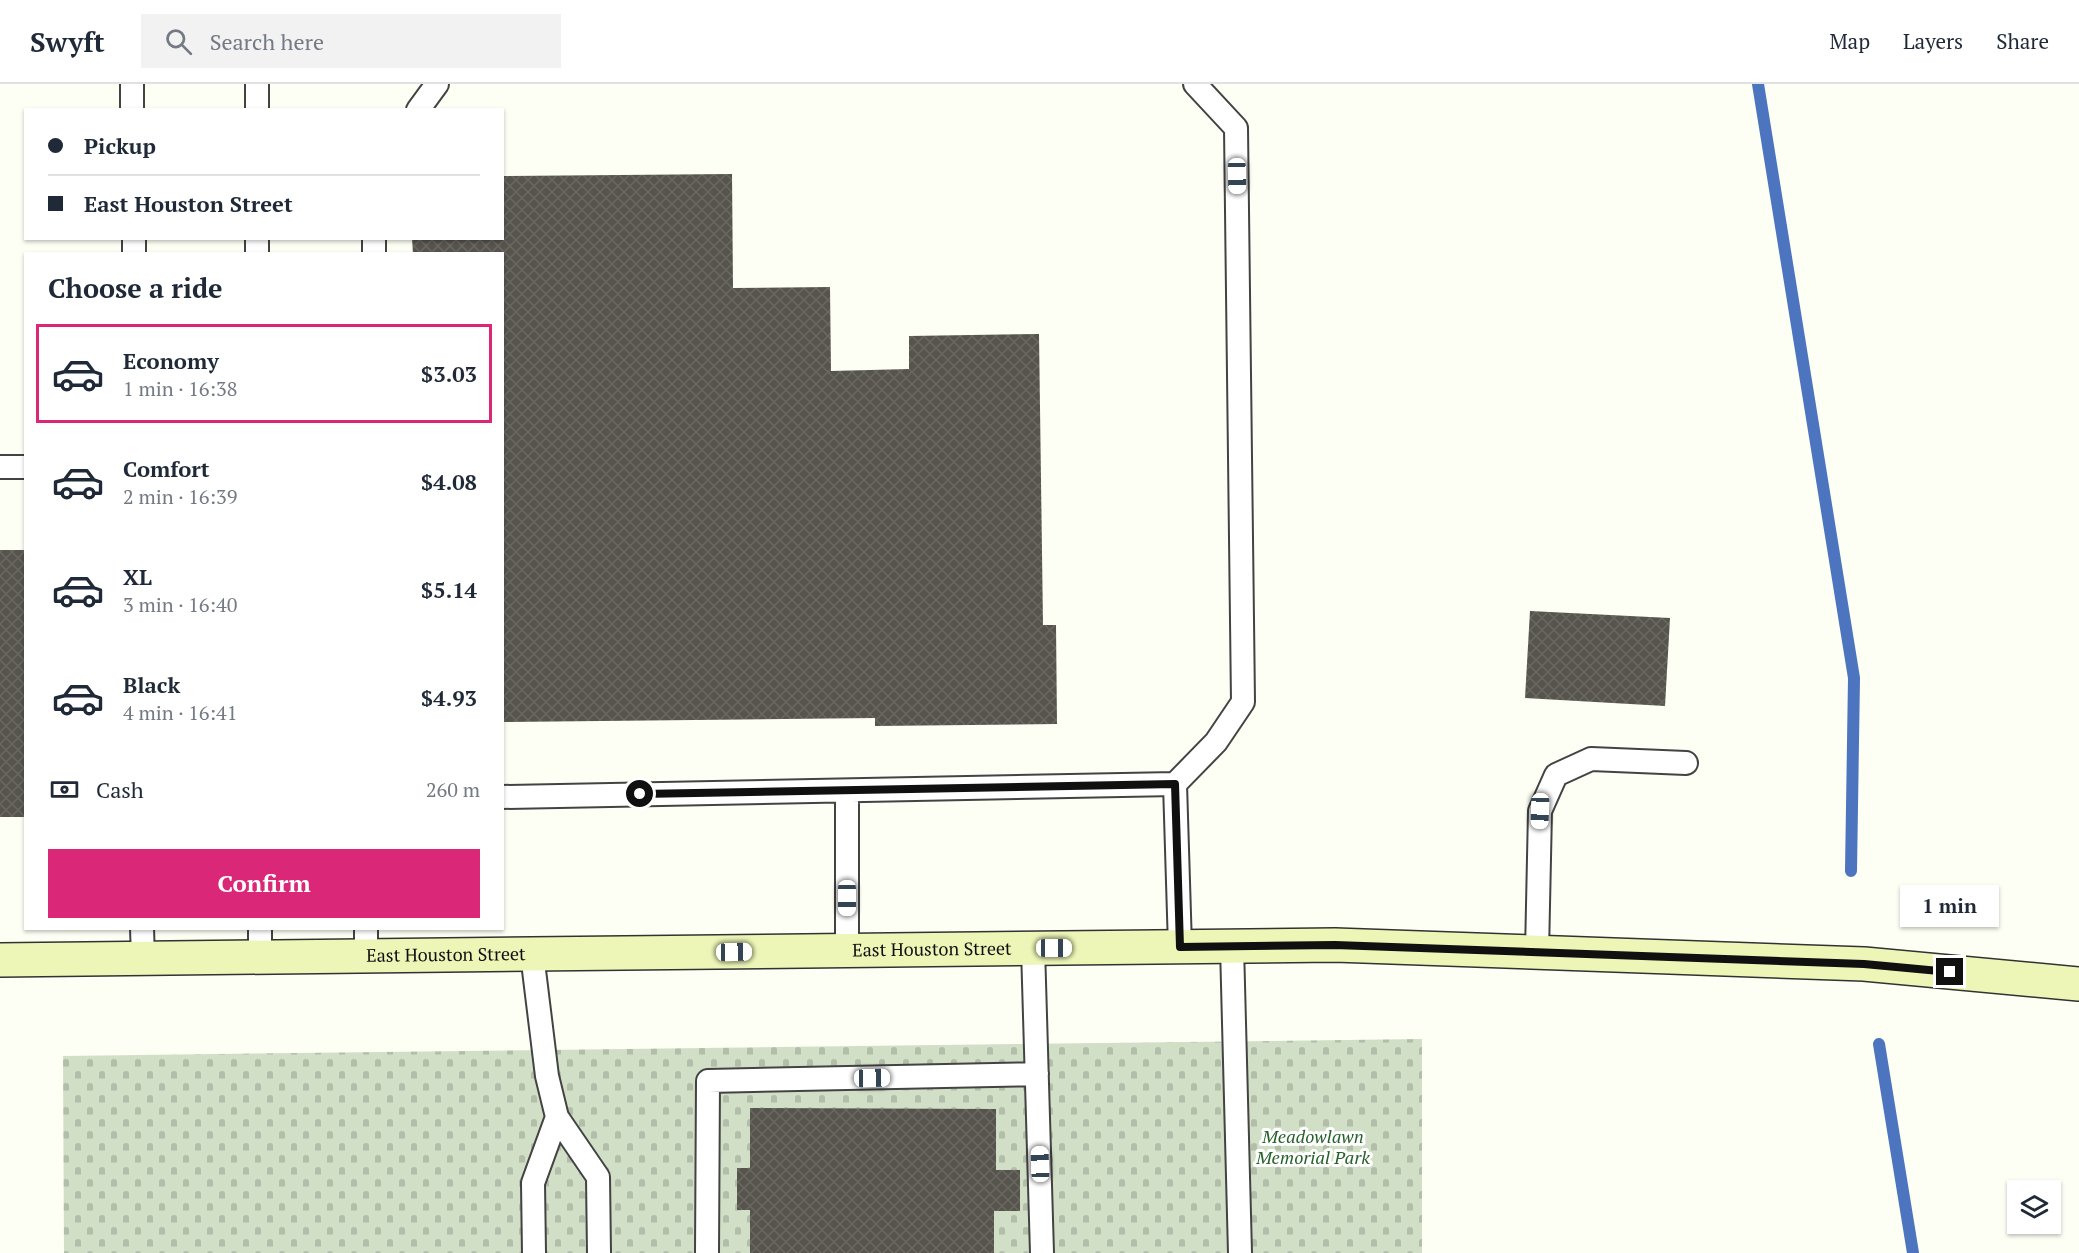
<!DOCTYPE html>
<meta charset="utf-8">
<style>
body{margin:0;font-family:"PT Serif",serif;background:#f2f2f3;color:#1f2937;height:100vh;display:flex;flex-direction:column;font-size:22px;white-space:nowrap}
*{box-sizing:border-box;margin:0}
p{font-size:20px;color:#747a83}
.icon{flex:none;width:33px;height:33px;fill:none;stroke:currentColor;stroke-width:2;stroke-linecap:round;stroke-linejoin:round}
.map{position:relative;flex:1;overflow:hidden}
.details{position:absolute;left:24px;top:168px;width:480px;height:678px;display:flex;flex-direction:column;background:#fff;border-radius:0px;box-shadow:0 2px 4px #0004}
.details>*{flex:none}
.top-card{position:absolute;left:24px;top:24px;width:480px;height:132px;border-radius:0px;box-shadow:0 2px 4px #0004;display:grid;align-content:center;height:132px;padding:0 24px;background:#fff}
.tools{position:absolute;left:2007px;top:1096px;display:grid;gap:12px}
.tools a{display:grid;place-items:center;width:54px;height:54px;border-radius:0px;background:#fff;box-shadow:0 2px 4px #0004;font-size:30px}
.end{position:absolute;width:27px;height:27px;margin:-14px;border:8px solid #101010;background:#fff;box-shadow:0 0 0 3px #fff}
.from{border-radius:50%}
.bubble{position:absolute;height:42px;border-radius:0px;background:#fff;box-shadow:0 2px 4px #0004;font-size:20px;font-weight:700;line-height:42px;text-align:center}
.car{position:absolute;width:18px;height:36px;margin:-18px -9px;border-radius:8px;box-shadow:0 0 4px 2px #0007;background:linear-gradient(#fff 24%,#345 0 40%,#fff 0 76%,#345 0 86%,#fff 0)}
.top-card b{display:flex;align-items:center;gap:21px;height:57px;font-size:22px}
.top-card b+b{border-top:2px solid #e0e1e3}
.top-card i{width:15px;height:15px;background:#1f2937}
ul{padding:0;list-style:none}
li{display:flex;align-items:center;gap:18px;height:99px;margin:0 12px 9px;padding:0 12px;border:3px solid transparent;border-radius:0px}
li div{flex:1}
li b{display:block;font-size:22px}
li em{font-style:normal;font-weight:700}
li.current{border-color:#db2777}
li>.icon{width:54px;height:54px;stroke-width:1.5}
h2{padding:0 24px;font-size:27px;line-height:72px}
.pay{display:flex;align-items:center;gap:15px;height:66px;padding:0 24px;font-size:22px}
.pay p{margin-inline-start:auto}
.action{display:flex;gap:12px;margin-top:auto;padding:12px 24px}
.action a{flex:1;height:69px;border-radius:0px;background:#db2777;color:#fff;font-size:24px;font-weight:700;line-height:69px;text-align:center}
header{display:flex;align-items:center;gap:36px;box-sizing:border-box;height:84px;padding:0 30px;background:#fff;border-bottom:2px solid #e0e1e3}
header strong{font-size:28px}
nav{display:flex;gap:33px;margin-inline-start:auto;font-size:21px}
.search{width:420px;height:54px;background:#f2f2f3;display:flex;align-items:center;gap:15px;box-sizing:border-box;padding:0 21px;border-radius:0px;color:#747a83;font-size:22px}
.map>svg:first-child{display:block}
</style>
<header>
<strong>Swyft</strong>
<div class="search"><svg class="icon" aria-label="search" viewBox="0 0 24 24"><circle cx="10" cy="10" r="6"/><path d="M15 15l6 6"/></svg>Search here</div>
<nav><a>Map</a><a>Layers</a><a>Share</a></nav>
</header>
<div class="map">
<svg width="2079" height="1169" viewBox="0 0 2079 1169">
<defs>
<pattern id="cemetery-stones" width="16" height="16" patternUnits="userSpaceOnUse" patternTransform="scale(1.5)"><rect width="16" height="16" fill="#d0dfc6"/><path d="M2 7V4a2 2 0 0 1 4 0v3zM10 15v-3a2 2 0 0 1 4 0v3z" fill="#b2bea9"/></pattern>
<pattern id="building-cross-hatch" width="8" height="8" patternUnits="userSpaceOnUse" patternTransform="scale(1.5)"><rect width="8" height="8" fill="#57544d"/><path d="M0 0l8 8M0 8l8-8" fill="none" stroke="#6a6862"/></pattern>
</defs>
<rect width="100%" height="100%" fill="#fdfef4"/>
<path fill="url(#cemetery-stones)" d="M1422 955V1169H64L63 972Z"/>
<g fill="none" stroke-linecap="round" stroke-linejoin="round">
<path stroke="#4d75bf" stroke-width="12" d="M1758 0 1854 594 1851 787
M1879 960 1913 1169"/>
</g>
<path fill="url(#building-cross-hatch)" d="M732 90 733 204 830 203 831 287 909 285V252L1039 250 1043 541H1056L1057 640 875 642V634L502 638V170H413L412 154H502V92Z
M0 466H26V733H0Z
M1530 527 1670 534 1665 622 1525 614Z
M750 1024 996 1025V1086H1020V1127H994V1169H750V1126H737V1084H750Z"/>
<g fill="none" stroke-linecap="round" stroke-linejoin="round">
<defs>
<path id="lane" d="M132 0V26
M257 0V26
M418 26 437 0
M134 154V170
M257 154V170
M374 170V154
M0 383H26
M847 707V867
M502 713 1175 700
M142 844 143 875
M260 844V874
M1232 862 1240 1169
M1180 863 1175 700 1216 658 1243 618 1236 44 1195 0
M1033 864 1042 1169
M1537 868 1540 727 1556 691 1591 675 1686 679
M532 870 547 992 557 1033 598 1093 599 1169
M366 872V844
M534 1169 533 1099 557 1033
M707 1169 708 997 1037 990"/>
<g id="secondary">
<path id="s1" d="M0 876 1335 861 1864 880 2079 900"/>
</g>
</defs>
<use href="#lane" stroke="#434343" stroke-width="26"/>
<use href="#secondary" stroke="#323232" stroke-width="36"/>
<use href="#lane" stroke="#fff" stroke-width="22"/>
<use href="#secondary" stroke="#edf6b7" stroke-width="33"/>
</g>
<g fill="none" stroke-linecap="round" stroke-linejoin="round">
<path stroke="#101010" stroke-width="8" d="M640 710 1175 700 1180 863 1335 861 1864 880 1950 888"/>
</g>
<g text-anchor="middle" stroke-width="6" stroke-linejoin="round" paint-order="stroke">
<g font-size="18" fill="#101010" stroke="#fff">
<text dy="6" stroke="none"><textPath href="#s1" startOffset="932">East Houston Street</textPath></text>
<text dy="6" stroke="none"><textPath href="#s1" startOffset="446">East Houston Street</textPath></text>
</g>
<g font-size="18" font-style="italic" fill="#27612a" stroke="#fff">
<text x="1313" y="1059">Meadowlawn<tspan x="1313" dy="21">Memorial Park</tspan></text>
</g>
</g>
</svg>
<div class="tools">
<a><svg class="icon" aria-label="layers" viewBox="0 0 24 24"><path d="M12 4l9 5-9 5-9-5zM3 14l9 5 9-5"/></svg></a>
</div>
<i class="end from" style="left:640px;top:710px"></i>
<i class="end" style="left:1950px;top:888px"></i>
<div class="bubble" style="left:1900px;top:801px;width:99px">1 min</div>
<i class="car" style="left:1237px;top:92px;rotate:179deg"></i>
<i class="car" style="left:1540px;top:727px;rotate:182deg"></i>
<i class="car" style="left:847px;top:814px;rotate:180deg"></i>
<i class="car" style="left:1054px;top:864px;rotate:90deg"></i>
<i class="car" style="left:734px;top:868px;rotate:89deg"></i>
<i class="car" style="left:872px;top:994px;rotate:89deg"></i>
<i class="car" style="left:1040px;top:1080px;rotate:358deg"></i>
<div class="top-card">
<b><i class="from"></i>Pickup</b>
<b><i></i>East Houston Street</b>
</div>
<section class="details">
<h2>Choose a ride</h2>
<ul>
<li class="current"><svg class="icon" aria-label="car" viewBox="0 0 24 24"><path d="M5 17H2v-5l4-1 3-4h7l3 4 3 1v5h-3M9 17h6M6 11h13"/><circle cx="7" cy="17" r="2"/><circle cx="17" cy="17" r="2"/></svg><div><b>Economy</b><p>1 min · 16:38</p></div><em>$3.03</em></li>
<li><svg class="icon" aria-label="car" viewBox="0 0 24 24"><path d="M5 17H2v-5l4-1 3-4h7l3 4 3 1v5h-3M9 17h6M6 11h13"/><circle cx="7" cy="17" r="2"/><circle cx="17" cy="17" r="2"/></svg><div><b>Comfort</b><p>2 min · 16:39</p></div><em>$4.08</em></li>
<li><svg class="icon" aria-label="car" viewBox="0 0 24 24"><path d="M5 17H2v-5l4-1 3-4h7l3 4 3 1v5h-3M9 17h6M6 11h13"/><circle cx="7" cy="17" r="2"/><circle cx="17" cy="17" r="2"/></svg><div><b>XL</b><p>3 min · 16:40</p></div><em>$5.14</em></li>
<li><svg class="icon" aria-label="car" viewBox="0 0 24 24"><path d="M5 17H2v-5l4-1 3-4h7l3 4 3 1v5h-3M9 17h6M6 11h13"/><circle cx="7" cy="17" r="2"/><circle cx="17" cy="17" r="2"/></svg><div><b>Black</b><p>4 min · 16:41</p></div><em>$4.93</em></li>
</ul>
<div class="pay"><svg class="icon" aria-label="cash" viewBox="0 0 24 24"><path d="M3 7h18v10H3z"/><circle cx="12" cy="12" r="2"/></svg>Cash<p>260 m</p></div>
<div class="action"><a>Confirm</a></div>
</section>
</div>
